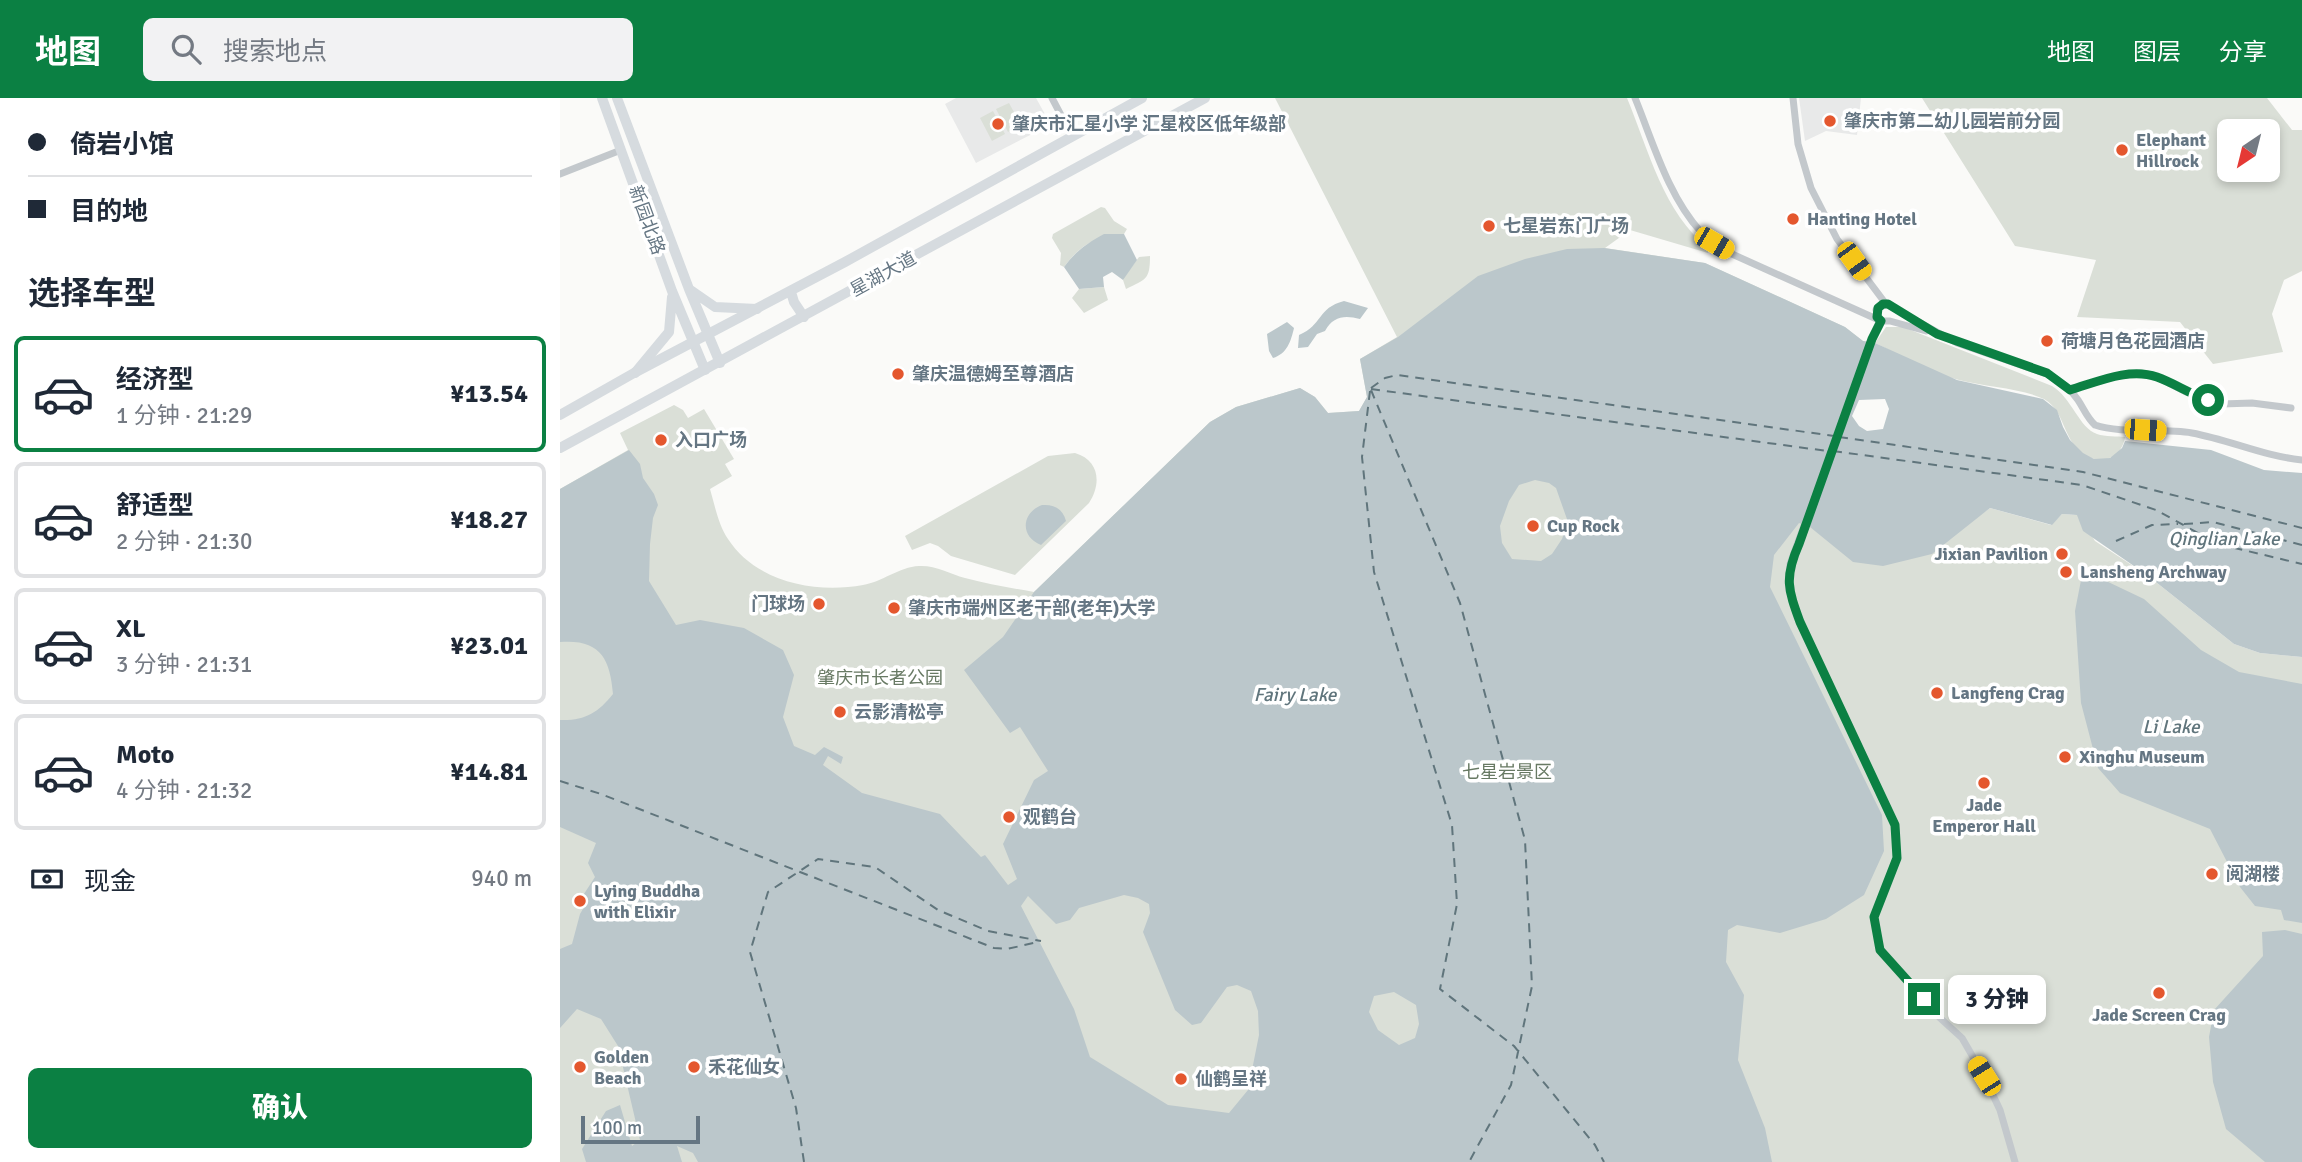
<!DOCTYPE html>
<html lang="zh">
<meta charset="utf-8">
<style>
body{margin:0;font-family:Signika,"Noto Sans SC",sans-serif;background:#f2f2f3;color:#1f2937;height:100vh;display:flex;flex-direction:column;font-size:26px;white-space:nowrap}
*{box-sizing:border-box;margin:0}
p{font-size:23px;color:#747a83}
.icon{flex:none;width:38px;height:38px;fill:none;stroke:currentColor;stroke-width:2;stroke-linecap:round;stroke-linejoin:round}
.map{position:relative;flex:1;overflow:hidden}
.side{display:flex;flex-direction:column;background:#fff;width:560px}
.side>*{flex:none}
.guide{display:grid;align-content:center;height:154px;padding:0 28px;background:#fff}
.needle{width:46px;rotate:215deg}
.fabs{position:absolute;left:1657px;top:21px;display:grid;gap:14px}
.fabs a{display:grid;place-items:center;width:63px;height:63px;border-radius:10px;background:#fff;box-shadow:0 4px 10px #0003;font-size:35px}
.scale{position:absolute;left:21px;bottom:18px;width:119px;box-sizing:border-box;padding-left:7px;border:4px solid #657683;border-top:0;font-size:19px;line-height:24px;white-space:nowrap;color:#657683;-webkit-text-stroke:5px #fff;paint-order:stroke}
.end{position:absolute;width:32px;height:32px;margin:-16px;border:9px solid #0b8043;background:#fff;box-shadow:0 0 0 4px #fff}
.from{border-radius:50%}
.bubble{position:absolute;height:49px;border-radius:10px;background:#fff;box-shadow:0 4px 10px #0003;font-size:23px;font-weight:800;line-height:49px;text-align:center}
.car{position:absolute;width:21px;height:42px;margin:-21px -10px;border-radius:9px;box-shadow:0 0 5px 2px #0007;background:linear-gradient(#f5c518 24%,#345 0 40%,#f5c518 0 76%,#345 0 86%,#f5c518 0)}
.guide b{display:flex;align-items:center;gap:24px;height:66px;font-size:26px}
.guide b+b{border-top:2px solid #e0e1e3}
.guide i{width:18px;height:18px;background:#1f2937}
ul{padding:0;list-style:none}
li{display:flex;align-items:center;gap:21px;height:116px;margin:0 14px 10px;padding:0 14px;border:4px solid #e0e1e3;border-radius:10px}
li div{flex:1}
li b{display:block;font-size:26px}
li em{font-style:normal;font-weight:800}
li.active{border-color:#0b8043}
li>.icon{width:63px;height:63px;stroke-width:1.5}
h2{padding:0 28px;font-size:32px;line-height:84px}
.pay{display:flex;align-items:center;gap:18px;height:77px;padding:0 28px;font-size:26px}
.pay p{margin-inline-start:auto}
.primary-button{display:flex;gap:14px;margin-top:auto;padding:14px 28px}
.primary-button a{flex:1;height:80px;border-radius:10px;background:#0b8043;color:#fff;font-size:28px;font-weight:800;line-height:80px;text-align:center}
header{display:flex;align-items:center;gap:42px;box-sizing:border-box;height:98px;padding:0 35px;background:#0b8043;color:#fff}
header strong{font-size:33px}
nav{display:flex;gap:38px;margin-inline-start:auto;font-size:24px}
.search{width:490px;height:63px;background:#f2f2f3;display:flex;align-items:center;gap:18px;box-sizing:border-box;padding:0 24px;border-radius:10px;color:#747a83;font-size:26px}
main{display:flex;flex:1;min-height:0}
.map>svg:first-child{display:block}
</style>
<header>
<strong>地图</strong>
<div class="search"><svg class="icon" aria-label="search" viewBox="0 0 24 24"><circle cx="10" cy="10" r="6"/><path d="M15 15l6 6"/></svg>搜索地点</div>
<nav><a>地图</a><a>图层</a><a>分享</a></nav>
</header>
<main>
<section class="side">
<div class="guide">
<b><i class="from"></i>倚岩小馆</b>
<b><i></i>目的地</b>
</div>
<h2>选择车型</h2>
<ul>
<li class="active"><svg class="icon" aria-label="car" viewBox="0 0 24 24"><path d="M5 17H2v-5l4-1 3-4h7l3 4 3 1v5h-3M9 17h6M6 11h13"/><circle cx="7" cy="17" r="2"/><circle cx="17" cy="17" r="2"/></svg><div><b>经济型</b><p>1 分钟 · 21:29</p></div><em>¥13.54</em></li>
<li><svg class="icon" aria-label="car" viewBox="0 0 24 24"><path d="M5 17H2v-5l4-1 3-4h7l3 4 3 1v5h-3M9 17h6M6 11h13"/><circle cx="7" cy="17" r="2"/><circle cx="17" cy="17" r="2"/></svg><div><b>舒适型</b><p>2 分钟 · 21:30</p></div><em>¥18.27</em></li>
<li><svg class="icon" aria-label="car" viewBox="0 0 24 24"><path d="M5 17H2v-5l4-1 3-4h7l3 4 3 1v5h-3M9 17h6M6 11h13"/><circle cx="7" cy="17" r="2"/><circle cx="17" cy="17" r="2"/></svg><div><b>XL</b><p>3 分钟 · 21:31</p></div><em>¥23.01</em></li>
<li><svg class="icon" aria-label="car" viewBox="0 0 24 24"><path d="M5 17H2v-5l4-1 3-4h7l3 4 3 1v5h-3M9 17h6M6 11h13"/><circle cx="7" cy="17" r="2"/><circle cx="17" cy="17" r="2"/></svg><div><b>Moto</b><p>4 分钟 · 21:32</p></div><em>¥14.81</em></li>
</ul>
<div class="pay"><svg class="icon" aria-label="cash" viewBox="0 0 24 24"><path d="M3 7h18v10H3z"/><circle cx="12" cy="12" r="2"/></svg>现金<p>940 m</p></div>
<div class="primary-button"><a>确认</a></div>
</section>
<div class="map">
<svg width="1742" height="1064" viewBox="0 0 1742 1064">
<rect width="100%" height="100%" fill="#fafaf8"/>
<path fill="#e8e9e9" d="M396 0H476L486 18 476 34 416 65 385 6Z
M1239 0H1301L1297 37 1266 33 1245 43Z"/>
<path fill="#dadfd7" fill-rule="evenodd" d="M715 0H1067C1089 53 1103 114 1149 151L1148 155 1070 132 1045 150 1145 165 1285 229 1303 243 1315 245 1326 229H1343L1492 288C1512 300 1519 330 1537 336 1545 339 1557 338 1565 339 1563 354 1550 365 1534 361 1502 352 1508 314 1484 301 1461 290 1425 289 1399 282 1370 275 1342 258 1315 245L1250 429 1413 422 1430 410 1491 427 1502 416 1518 417 1535 443 1587 477 1674 546 1700 555 1742 559V1064H0V391L68 352 60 335 114 307 123 312 128 320 144 311 174 361 165 366 172 378 150 391C155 408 158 426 168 441 196 484 255 496 303 487 322 484 339 469 359 468 375 467 390 476 405 480 428 486 451 490 474 494L650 324 676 309 740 290 755 299 768 315 799 313 807 299 800 261 837 239Z
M1362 0H1707L1732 32H1742V173L1724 182 1712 216 1723 254 1653 266 1620 224 1517 219 1536 162 1455 148ZM1708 33V72H1670V33Z
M449 5 461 27 448 34 436 11Z
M433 13 445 36 432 43 420 20Z
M541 109 545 110 554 123 567 131 564 136C537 137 520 147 504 169L500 167 501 155 492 140 493 136Z
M590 158C590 182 586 181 566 191L563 182 564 179 579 159Z
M544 189 548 202 524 215 512 200 519 191Z
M515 355C539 362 542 385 529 405L455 477 391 458 378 448 370 445 352 452 345 438 488 358Z"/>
<path fill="#bbc7cb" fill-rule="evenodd" d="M544 136H564L577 162 563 182 552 174 543 179 544 189 519 191 504 169C515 154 527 145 544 136Z
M1044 150 1145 165 1285 229 1303 243 1315 245 1397 282 1483 301 1497 312 1503 329 1510 342 1523 355 1534 361 1550 360 1562 350 1565 343 1651 352 1704 372 1742 375V559L1700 555 1674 546 1587 477 1523 433 1517 417 1502 416 1492 427 1430 410 1372 456 1323 468 1293 464 1250 429 1239 425 1214 457 1210 489 1322 717 1324 753 1304 797 1266 821 1220 835 1177 827 1168 832 1166 864 1184 897 1178 962 1205 1030 1212 1064H138L133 1055 117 1048 122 1064H26L22 1051 46 1013 60 1007 72 1048 80 1042 58 948 41 921 17 911 0 930V851L12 846 20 816 27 804 22 799 35 779 28 765 36 745 0 729V622C24 623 38 615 53 596 50 560 40 541 0 544V391L69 352 80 366 83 380 94 396 98 407 93 420 90 446 89 483 116 527 140 522 184 530 223 552 234 577 223 619 234 648 255 657 264 649 283 659 281 666 268 658 263 667 302 695 380 716 421 759 425 757 448 787 457 781 443 746 474 682 488 673 460 629 450 635 404 572 443 539 474 494 650 324 676 309 740 290 755 299 768 315 799 313 807 299 800 261 838 239 918 178 965 161 1007 151ZM1325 301 1329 311 1323 331 1307 333 1299 328 1292 318 1299 302ZM975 382 989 385 996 390 1008 424 1002 441 992 456 981 463 952 461 942 445 940 428 949 403 959 387ZM564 797 578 800 589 806 590 815 583 834 615 912 632 927 641 925 667 889 677 887 691 893 698 913 699 937 688 992 669 1015 608 1007 530 959 514 911 461 808 468 798 496 826 510 822 519 810ZM834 894 856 907 859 926 855 940 839 947 818 932 809 914 814 898Z
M784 203 808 210 800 221C785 217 773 218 765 233L757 236 748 249 738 250 739 237C763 227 757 210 784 203Z
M727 224 734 230C731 243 727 256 713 260L709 253 707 236Z
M482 407C494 406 503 411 506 423L481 447C460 439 461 415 482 407Z
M1523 472 1584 501 1641 552 1679 574 1742 586V825L1724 822 1721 812 1695 808 1680 789 1650 731 1560 695 1538 670 1521 605 1515 513Z
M1725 832 1742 836V1064H1705L1666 1031 1653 984 1649 939 1654 912 1703 858 1702 834Z"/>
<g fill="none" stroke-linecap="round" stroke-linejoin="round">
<path stroke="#60757c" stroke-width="2" stroke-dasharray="9 7" stroke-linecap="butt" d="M811 290 825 280 837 277 1274 338
M811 291 1267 353
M811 292 900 505 965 742 972 888 951 987 909 1064
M810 293 802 359 814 474 892 727 897 806 880 891 954 948 1035 1047 1044 1064
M1279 339 1523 374 1742 430
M1273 353 1522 387 1596 412 1658 446 1742 466
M1624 426 1653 424 1742 447
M1556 443 1592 427 1618 426
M0 683 41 696 434 850 447 851 478 844
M244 1064 236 1010 190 854 208 794 258 761 315 769 378 812 428 833 481 843"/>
<path stroke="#c3c8cc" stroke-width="7" d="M492 0 512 38
M1075 0C1093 44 1108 98 1141 134 1150 143 1161 150 1172 156L1321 223H1330L1366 233
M1233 0 1238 46 1251 90 1277 141 1326 206 1397 245 1487 276C1499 282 1510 290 1518 302 1524 311 1527 320 1535 327 1561 336 1603 330 1632 335 1670 342 1703 358 1742 362
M0 76 61 52
M1319 221 1316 212 1320 208 1326 206
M1321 223 1312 241 1230 466 1229 492 1240 524 1335 727 1337 760 1314 819 1320 852 1380 920 1402 940 1424 978 1440 1012 1455 1064
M1510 292 1553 279 1580 275 1597 279 1626 294 1662 306 1692 305 1731 310"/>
<path stroke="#d6dbdf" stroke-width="10" d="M42 0 112 193 145 272
M57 0 129 191 160 265
M129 191 155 209 197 211
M75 275 109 234 112 199"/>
<path stroke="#d6dbdf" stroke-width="10" d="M231 194 234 204 244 219
M0 317 74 275 285 164 582 0
M0 350 645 0"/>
</g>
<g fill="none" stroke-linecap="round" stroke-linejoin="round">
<path stroke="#0b8043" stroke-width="9" d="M1364 901 1320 852 1314 819 1337 760 1335 727 1240 524C1228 491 1224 480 1239 446L1312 241 1321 223 1317 219 1318 210 1323 206H1328L1377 236 1487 275 1510 292C1537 284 1569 269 1597 279 1614 285 1630 296 1648 302"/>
</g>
<g fill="#e4572e" stroke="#fff" stroke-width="2.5">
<circle cx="1270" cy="23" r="7"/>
<circle cx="438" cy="26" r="7"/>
<circle cx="1562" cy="52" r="7"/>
<circle cx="1233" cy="121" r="7"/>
<circle cx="929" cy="128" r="7"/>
<circle cx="1487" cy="243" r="7"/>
<circle cx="338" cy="276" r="7"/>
<circle cx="101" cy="342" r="7"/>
<circle cx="973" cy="428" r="7"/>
<circle cx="1502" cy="456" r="7"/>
<circle cx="1506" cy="474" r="7"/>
<circle cx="259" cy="506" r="7"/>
<circle cx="334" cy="510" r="7"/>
<circle cx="1377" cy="595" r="7"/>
<circle cx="280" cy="614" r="7"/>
<circle cx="1505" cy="659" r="7"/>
<circle cx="1424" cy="685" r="7"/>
<circle cx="449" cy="719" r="7"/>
<circle cx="1652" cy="776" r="7"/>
<circle cx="20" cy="803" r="7"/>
<circle cx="1599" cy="895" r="7"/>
<circle cx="20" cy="969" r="7"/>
<circle cx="134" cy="969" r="7"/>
<circle cx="621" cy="981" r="7"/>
</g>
<g text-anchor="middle" stroke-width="7" stroke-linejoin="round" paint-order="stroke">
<g font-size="18" font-weight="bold" fill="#657683" stroke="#fff" text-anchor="start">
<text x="1284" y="29">肇庆市第二幼儿园岩前分园</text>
<text x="452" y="32">肇庆市汇星小学 汇星校区低年级部</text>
<text x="1576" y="48">Elephant<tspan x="1576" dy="21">Hillrock</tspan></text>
<text x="1247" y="127">Hanting Hotel</text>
<text x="943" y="134">七星岩东门广场</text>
<text x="1501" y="249">荷塘月色花园酒店</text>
<text x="352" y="282">肇庆温德姆至尊酒店</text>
<text x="115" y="348">入口广场</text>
<text x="987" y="434">Cup Rock</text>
<text x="1488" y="462" text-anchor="end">Jixian Pavilion</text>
<text x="1520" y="480">Lansheng Archway</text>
<text x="245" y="512" text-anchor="end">门球场</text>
<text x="348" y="516">肇庆市端州区老干部(老年)大学</text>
<text x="1391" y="601">Langfeng Crag</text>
<text x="294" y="620">云影清松亭</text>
<text x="1519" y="665">Xinghu Museum</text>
<text x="1424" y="713" text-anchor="middle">Jade<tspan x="1424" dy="21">Emperor Hall</tspan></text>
<text x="463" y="725">观鹤台</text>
<text x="1666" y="782">阅湖楼</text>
<text x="34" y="799">Lying Buddha<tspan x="34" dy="21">with Elixir</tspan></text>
<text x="1599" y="923" text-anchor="middle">Jade Screen Crag</text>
<text x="34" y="965">Golden<tspan x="34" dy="21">Beach</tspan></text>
<text x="148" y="975">禾花仙女</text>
<text x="635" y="987">仙鹤呈祥</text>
</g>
<g font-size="18" fill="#657683" stroke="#fff">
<text transform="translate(87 122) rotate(70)" y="6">新园北路</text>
<text transform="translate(323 176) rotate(-29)" y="6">星湖大道</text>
</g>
<g font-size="18" fill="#687a64" stroke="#fff">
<text x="320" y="586">肇庆市长者公园</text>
<text x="947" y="680">七星岩景区</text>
</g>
<g font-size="19" font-style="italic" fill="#60757c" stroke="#fff">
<text x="1664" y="447">Qinglian Lake</text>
<text x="735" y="603">Fairy Lake</text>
<text x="1611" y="635">Li Lake</text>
</g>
</g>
</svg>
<div class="fabs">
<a><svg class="needle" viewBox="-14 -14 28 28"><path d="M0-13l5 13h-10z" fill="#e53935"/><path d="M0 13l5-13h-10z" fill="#747a83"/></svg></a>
</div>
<div class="scale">100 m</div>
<i class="end from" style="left:1648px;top:302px"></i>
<i class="end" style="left:1364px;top:901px"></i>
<div class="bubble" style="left:1388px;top:877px;width:98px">3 分钟</div>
<i class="car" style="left:1154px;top:145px;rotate:120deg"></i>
<i class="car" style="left:1294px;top:163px;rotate:144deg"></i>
<i class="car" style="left:1585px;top:332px;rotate:94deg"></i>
<i class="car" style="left:1424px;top:978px;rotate:328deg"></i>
</div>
</main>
